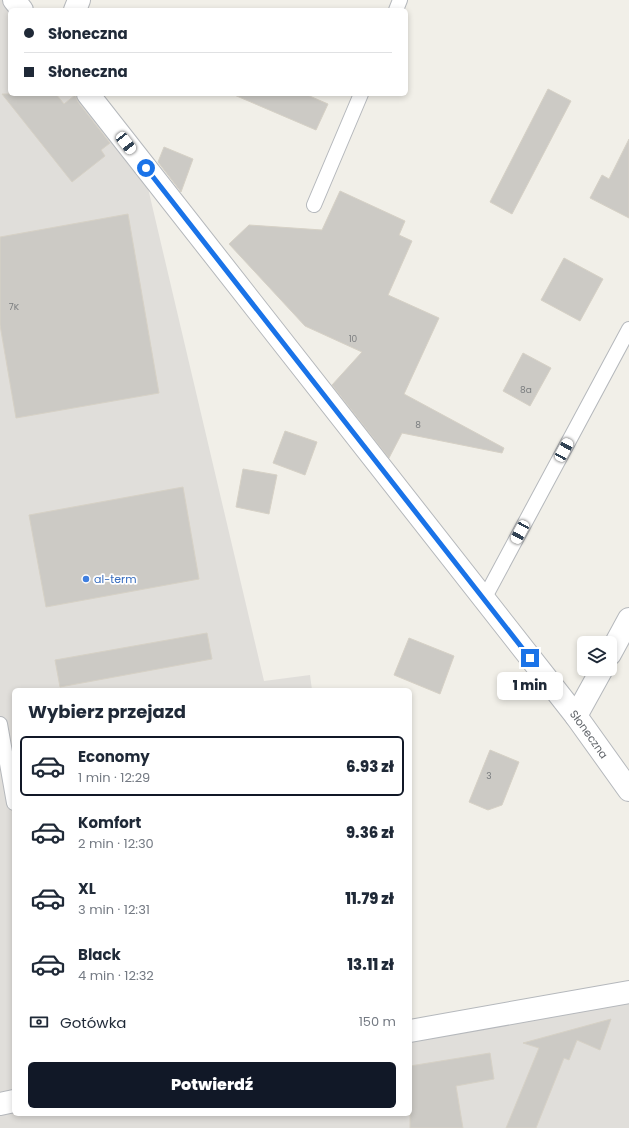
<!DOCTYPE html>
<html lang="pl">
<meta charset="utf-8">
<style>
body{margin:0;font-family:Poppins,sans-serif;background:#f2f2f3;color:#1f2937;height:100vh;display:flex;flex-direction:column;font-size:15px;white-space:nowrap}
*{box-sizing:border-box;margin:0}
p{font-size:13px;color:#747a83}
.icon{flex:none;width:22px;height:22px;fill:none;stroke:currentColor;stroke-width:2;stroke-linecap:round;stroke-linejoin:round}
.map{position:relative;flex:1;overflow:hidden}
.details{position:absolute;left:12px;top:688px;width:400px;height:428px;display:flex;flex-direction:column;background:#fff;border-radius:6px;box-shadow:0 2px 6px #0003}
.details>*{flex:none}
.guide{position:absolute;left:8px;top:8px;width:400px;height:88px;border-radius:6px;box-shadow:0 2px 6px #0003;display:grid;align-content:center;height:88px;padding:0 16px;background:#fff}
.controls{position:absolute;left:577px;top:636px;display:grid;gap:8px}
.controls a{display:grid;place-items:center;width:40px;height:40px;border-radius:6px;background:#fff;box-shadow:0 2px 6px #0003;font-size:20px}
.end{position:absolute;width:18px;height:18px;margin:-9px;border:5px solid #1a73e8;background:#fff;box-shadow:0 0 0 2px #fff}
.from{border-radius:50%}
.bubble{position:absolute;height:28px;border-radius:6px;background:#fff;box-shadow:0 2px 6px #0003;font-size:13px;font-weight:800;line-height:28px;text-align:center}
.car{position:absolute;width:12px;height:24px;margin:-12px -6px;border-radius:5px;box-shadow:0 0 3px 1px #0007;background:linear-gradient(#fff 24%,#345 0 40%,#fff 0 76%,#345 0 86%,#fff 0)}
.guide b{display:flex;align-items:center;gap:14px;height:38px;font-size:15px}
.guide b+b{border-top:1px solid #e0e1e3}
.guide i{width:10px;height:10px;background:#1f2937}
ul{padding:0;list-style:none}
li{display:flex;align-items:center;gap:12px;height:60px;margin:0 8px 6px;padding:0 8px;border:2px solid transparent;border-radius:6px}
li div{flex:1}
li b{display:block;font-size:15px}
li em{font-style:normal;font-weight:800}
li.active{border-color:#111827}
li>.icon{width:36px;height:36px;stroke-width:1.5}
h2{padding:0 16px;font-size:18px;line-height:48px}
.pay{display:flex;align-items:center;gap:10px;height:44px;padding:0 16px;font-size:15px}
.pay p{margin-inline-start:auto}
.primary-button{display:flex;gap:8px;margin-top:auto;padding:8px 16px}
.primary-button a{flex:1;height:46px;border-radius:6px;background:#111827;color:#fff;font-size:16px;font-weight:800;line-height:46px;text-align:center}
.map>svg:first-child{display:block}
</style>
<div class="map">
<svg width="629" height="1128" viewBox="0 0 629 1128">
<rect width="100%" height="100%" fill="#f1efe8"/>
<path fill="#e0deda" d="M0 0H13L10 10V94H87L143 167 264 681 310 675 312 690H14V1114H410V1031L629 992V1128H0Z"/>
<path fill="#cccac5" stroke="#d6d1c6" d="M548 89 571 101 512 214 490 202Z
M2 94H56L64 104 75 95 78 102 110 143 101 150 105 156 72 182Z
M232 94H305L328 104 316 130Z
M629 139V218L590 198 602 175 609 179Z
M164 147 193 159 181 192 158 162Z
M340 191 405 221 399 235 412 241 388 295 439 318 404 394 504 448 502 453 402 433 389 458 332 385 362 352 305 326 229 244 249 225 322 230Z
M128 214 159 393 16 418 0 325V237Z
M564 258 603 279 580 321 541 300Z
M523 353 551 368 530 406 503 391Z
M285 431 317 442 305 475 273 463Z
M243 469 277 475 269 514 236 507Z
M183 487 199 579 46 607 29 515Z
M207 633 212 659 60 687 55 660Z
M409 638 454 656 440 694 394 675Z
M490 750 519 762 502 805 488 810 469 802Z
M611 1019 600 1050 577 1040 569 1060 564 1058 536 1128H506L539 1048 523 1043Z
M490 1053 494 1079 456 1086 463 1128H410V1066Z"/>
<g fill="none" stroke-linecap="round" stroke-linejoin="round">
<defs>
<path id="service" d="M396 10 400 0
M314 205 361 94
M484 599 629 329
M0 724 14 803"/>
<g id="minor">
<path d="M14 0 22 10"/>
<path d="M75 10 79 0"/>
<path id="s1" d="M88 94 576 716 629 790"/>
<path d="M610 654 629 619"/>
<path d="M576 716 602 669"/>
<path d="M410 1031 629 992"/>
<path d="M0 1104 14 1101"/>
</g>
</defs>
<use href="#service" stroke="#b5b8bc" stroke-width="16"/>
<use href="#minor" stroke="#b5b8bc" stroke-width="24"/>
<use href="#service" stroke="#fff" stroke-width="14"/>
<use href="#minor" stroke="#fff" stroke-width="22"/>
</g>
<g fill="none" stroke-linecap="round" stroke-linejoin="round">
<path stroke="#1a73e8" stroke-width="5" d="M146 168 530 658"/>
</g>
<circle fill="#3f7fe0" stroke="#fff" stroke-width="1.5" cx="86" cy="579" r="4"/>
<g text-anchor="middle" stroke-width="3.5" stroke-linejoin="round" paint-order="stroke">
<g font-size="9" fill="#7a7d7f">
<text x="14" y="310">7K</text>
<text x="353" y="342">10</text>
<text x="526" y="393">8a</text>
<text x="418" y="428">8</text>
<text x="489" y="779">3</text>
</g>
<g font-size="11" fill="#366cbe" stroke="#fff" text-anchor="start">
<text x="94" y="583">al-term</text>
</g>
<g font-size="11" fill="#5f6368" stroke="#fff">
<text dy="4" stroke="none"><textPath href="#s1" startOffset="813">Słoneczna</textPath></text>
</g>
</g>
</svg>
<div class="controls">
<a><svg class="icon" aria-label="layers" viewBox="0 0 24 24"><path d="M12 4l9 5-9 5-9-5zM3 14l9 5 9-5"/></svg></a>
</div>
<i class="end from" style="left:146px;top:168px"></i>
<i class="end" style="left:530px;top:658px"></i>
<div class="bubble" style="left:497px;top:672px;width:66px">1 min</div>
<i class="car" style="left:126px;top:143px;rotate:142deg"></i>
<i class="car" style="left:564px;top:450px;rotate:28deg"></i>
<i class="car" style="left:520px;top:532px;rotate:208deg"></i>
<div class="guide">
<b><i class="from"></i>Słoneczna</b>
<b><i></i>Słoneczna</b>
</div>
<section class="details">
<h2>Wybierz przejazd</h2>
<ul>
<li class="active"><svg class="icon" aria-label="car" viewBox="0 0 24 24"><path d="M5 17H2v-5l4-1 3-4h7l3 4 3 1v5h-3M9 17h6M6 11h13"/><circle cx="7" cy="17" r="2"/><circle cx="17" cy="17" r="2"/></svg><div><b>Economy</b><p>1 min · 12:29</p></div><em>6.93 zł</em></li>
<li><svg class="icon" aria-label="car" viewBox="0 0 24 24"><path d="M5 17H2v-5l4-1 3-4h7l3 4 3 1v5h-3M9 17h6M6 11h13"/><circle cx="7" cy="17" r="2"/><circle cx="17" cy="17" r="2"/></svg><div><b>Komfort</b><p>2 min · 12:30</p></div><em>9.36 zł</em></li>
<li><svg class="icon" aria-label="car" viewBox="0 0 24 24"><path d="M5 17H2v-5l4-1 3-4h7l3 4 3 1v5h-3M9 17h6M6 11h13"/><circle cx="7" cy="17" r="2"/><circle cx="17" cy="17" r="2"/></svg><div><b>XL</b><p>3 min · 12:31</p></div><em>11.79 zł</em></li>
<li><svg class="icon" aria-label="car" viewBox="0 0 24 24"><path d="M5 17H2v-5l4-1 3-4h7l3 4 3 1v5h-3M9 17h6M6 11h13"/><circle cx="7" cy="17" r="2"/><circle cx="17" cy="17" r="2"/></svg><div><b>Black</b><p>4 min · 12:32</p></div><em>13.11 zł</em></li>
</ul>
<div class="pay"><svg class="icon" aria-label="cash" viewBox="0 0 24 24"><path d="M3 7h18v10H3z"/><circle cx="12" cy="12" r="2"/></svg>Gotówka<p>150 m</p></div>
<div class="primary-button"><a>Potwierdź</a></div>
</section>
</div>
